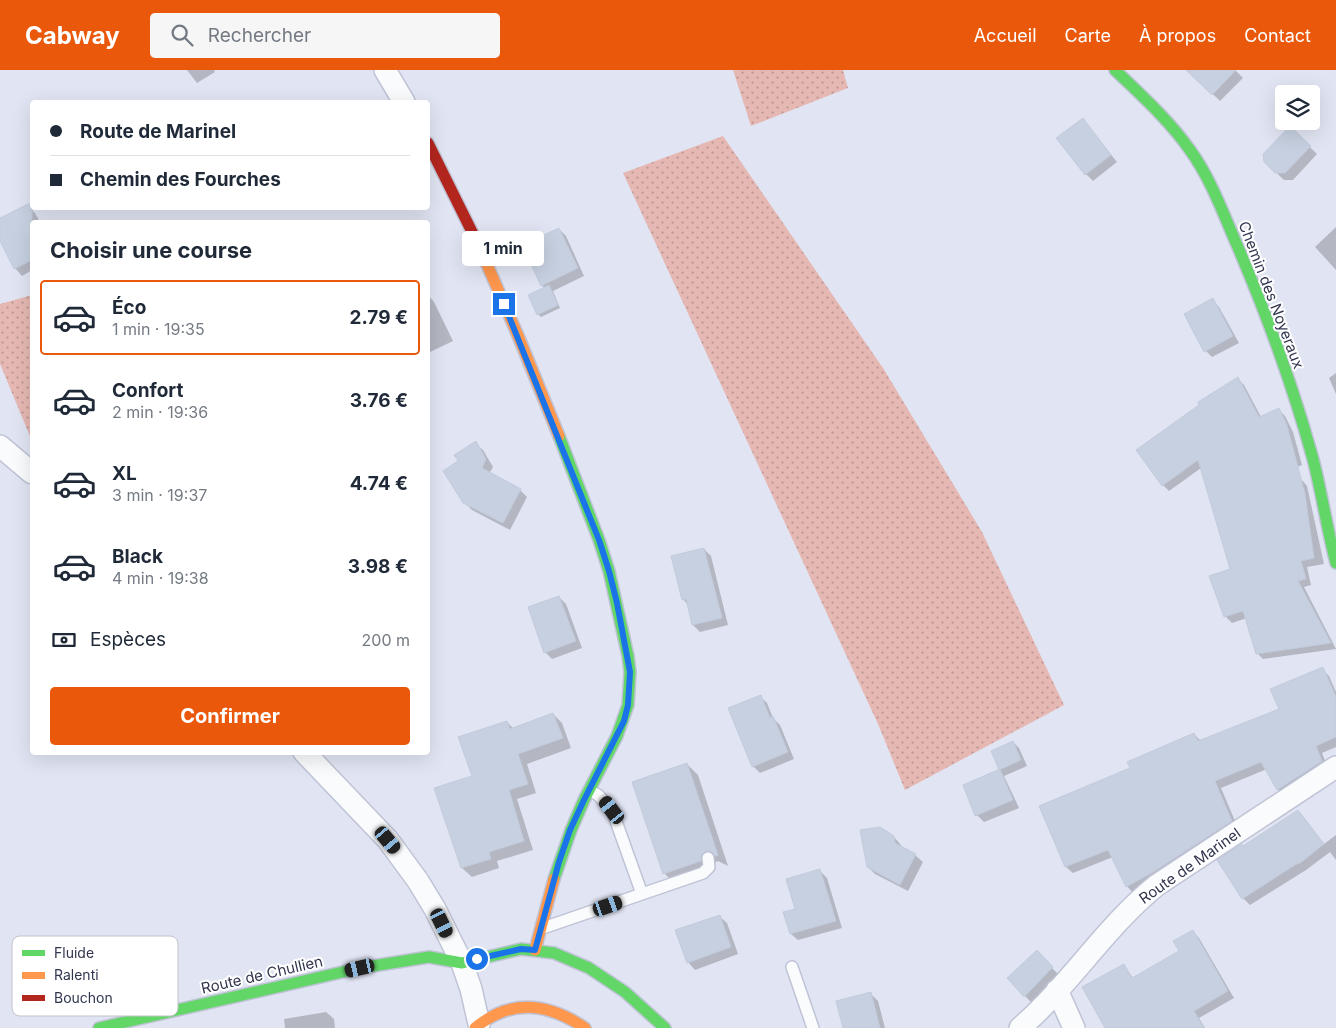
<!DOCTYPE html>
<html lang="fr">
<meta charset="utf-8">
<style>
body{margin:0;font-family:Inter,sans-serif;background:#f6f6f7;color:#1f2937;height:100vh;display:flex;flex-direction:column;font-size:19px;white-space:nowrap}
*{box-sizing:border-box;margin:0}
p{font-size:16px;color:#747a83}
.icon{flex:none;width:28px;height:28px;fill:none;stroke:currentColor;stroke-width:2;stroke-linecap:round;stroke-linejoin:round}
.map{position:relative;flex:1;overflow:hidden}
.details{position:absolute;left:30px;top:150px;width:400px;height:535px;display:flex;flex-direction:column;background:#fff;border-radius:5px;box-shadow:0 5px 20px #0002}
.details>*{flex:none}
.guide{position:absolute;left:30px;top:30px;width:400px;height:110px;border-radius:5px;box-shadow:0 5px 20px #0002;display:grid;align-content:center;height:110px;padding:0 20px;background:#fff}
.tools{position:absolute;left:1275px;top:15px;display:grid;gap:10px}
.tools a{display:grid;place-items:center;width:45px;height:45px;border-radius:5px;background:#fff;box-shadow:0 5px 20px #0002;font-size:25px}
.end{position:absolute;width:22px;height:22px;margin:-11px;border:6px solid #1a73e8;background:#fff;box-shadow:0 0 0 2px #fff}
.from{border-radius:50%}
.bubble{position:absolute;height:35px;border-radius:5px;background:#fff;box-shadow:0 5px 20px #0002;font-size:16px;font-weight:700;line-height:35px;text-align:center}
.car{position:absolute;width:15px;height:30px;margin:-15px -8px;border-radius:6px;box-shadow:0 0 4px 1px #0007;background:linear-gradient(#222 24%,#8ab4d8 0 40%,#222 0 76%,#8ab4d8 0 86%,#222 0)}
.guide b{display:flex;align-items:center;gap:18px;height:48px;font-size:19px}
.guide b+b{border-top:1px solid #e0e1e3}
.guide i{width:12px;height:12px;background:#1f2937}
ul{padding:0;list-style:none}
li{display:flex;align-items:center;gap:15px;height:75px;margin:0 10px 8px;padding:0 10px;border:2px solid transparent;border-radius:5px}
li div{flex:1}
li b{display:block;font-size:19px}
li em{font-style:normal;font-weight:700}
li.active{border-color:#ea580c}
li>.icon{width:45px;height:45px;stroke-width:1.5}
h2{padding:0 20px;font-size:22px;line-height:60px}
.pay{display:flex;align-items:center;gap:12px;height:55px;padding:0 20px;font-size:19px}
.pay p{margin-inline-start:auto}
.cta{display:flex;gap:10px;margin-top:auto;padding:10px 20px}
.cta a{flex:1;height:58px;border-radius:5px;background:#ea580c;color:#fff;font-size:20px;font-weight:700;line-height:58px;text-align:center}
header{display:flex;align-items:center;gap:30px;box-sizing:border-box;height:70px;padding:0 25px;background:#ea580c;color:#fff}
header strong{font-size:24px}
nav{display:flex;gap:28px;margin-inline-start:auto;font-size:18px}
.search{width:350px;height:45px;background:#f6f6f7;display:flex;align-items:center;gap:12px;box-sizing:border-box;padding:0 18px;border-radius:5px;color:#747a83;font-size:19px}
.map>svg:first-child{display:block}
</style>
<header>
<strong>Cabway</strong>
<div class="search"><svg class="icon" aria-label="search" viewBox="0 0 24 24"><circle cx="10" cy="10" r="6"/><path d="M15 15l6 6"/></svg>Rechercher</div>
<nav><a>Accueil</a><a>Carte</a><a>À propos</a><a>Contact</a></nav>
</header>
<div class="map">
<svg width="1336" height="958" viewBox="0 0 1336 958">
<defs>
<pattern id="grass-dots" width="8" height="8" patternUnits="userSpaceOnUse" patternTransform="scale(1.25)"><rect width="8" height="8" fill="#e6b8b3"/><path d="M2 2h.1M6 6h.1" fill="none" stroke="#bb9694" stroke-width="1.8" stroke-linecap="round"/></pattern>
</defs>
<rect width="100%" height="100%" fill="#e1e5f3"/>
<path fill="url(#grass-dots)" d="M733 0H843L848 18 751 56Z
M723 66 883 298 982 462 1064 635 905 720 878 654 623 103Z
M32 225V371L0 294V234Z"/>
<path fill="#0003" d="M187 0H214L215 2 197 13Z
M1188 0H1235L1243 8 1220 31Z
M1082 49 1117 92 1093 111 1086 104Z
M1290 58 1317 84 1293 110H1284L1265 92Z
M28 136 35 143 40 152H32V200L22 206 15 198 0 168V149Z
M1336 157V200L1315 177Z
M559 159 566 166 584 206 553 221 560 238 541 247 538 244 545 219 542 215Z
M428 225 434 232 453 271 428 283Z
M1212 230 1219 237 1239 273 1212 287 1205 280Z
M1336 303V324L1329 308Z
M1238 309 1244 315 1261 347 1279 340 1285 346 1293 362 1302 395 1267 410 1301 409 1307 416 1324 494 1307 497 1311 515 1304 517 1336 579 1263 589 1257 583 1247 548 1232 553 1226 547 1211 507 1231 500 1201 398 1169 421 1163 415Z
M475 373 483 380 493 397 489 404 520 420 527 427 510 460 472 440 464 432 460 392Z
M704 479 711 486 728 555 700 562 693 555 688 535 683 529Z
M559 527 566 534 582 578 552 589 545 582Z
M1322 599 1329 606 1336 622V677L1322 683 1328 698 1285 726 1278 719 1267 699 1221 718 1238 758 1133 823 1127 816 1113 787 1073 803 1066 797 1041 736 1132 699 1194 664 1201 671 1280 640Z
M760 626 767 633 773 648 780 655 794 689 760 703 753 696Z
M553 644 562 653 571 678 527 694 536 723 517 729 533 780 497 791 499 798 472 807 462 798 474 707 507 652 514 659Z
M1013 672 1019 678 1027 696 1004 706 1019 738 984 752 977 745 964 715 1001 700 1000 699Z
M687 694 698 705 728 796 718 791 675 814 664 803Z
M1298 742 1324 774 1336 765V790L1330 782 1306 800 1250 835 1243 828V777Z
M894 767 901 775V778L915 785 923 792 908 821 875 804 868 797Z
M820 801 827 808 842 858 798 870 791 864 797 840Z
M719 846 727 853 738 884 695 900 688 892Z
M1192 861 1199 868 1234 928 1199 948 1205 958H1107L1123 895 1134 909 1180 882Z
M1036 882 1059 905 1032 933 1025 926Z
M871 924 878 931 885 958H844Z
M326 942 334 949 335 958H285L284 949Z"/>
<path fill="#c6d0e0" stroke="#c2cbdb" d="M1186 0H1236L1212 25Z
M1083 48 1111 85 1085 105 1056 68Z
M1290 56 1311 76 1285 103H1275L1264 92 1263 84Z
M32 132V190L14 199 0 171V148Z
M559 158 578 198 541 216 522 175Z
M549 215 558 235 537 245 528 225Z
M1213 228 1233 266 1204 282 1184 244Z
M1238 307 1259 347 1279 338 1287 355 1305 424 1314 488 1301 491 1306 509 1298 511 1331 573 1256 584 1243 541 1224 547 1209 506 1230 499 1198 390 1162 416 1136 380 1199 335 1198 332Z
M476 371 486 389 482 398 521 419 503 453 463 433 443 401 458 391 454 385Z
M704 478 722 548 692 555 686 529 682 530 671 486Z
M559 526 576 571 544 583 528 537Z
M1323 597 1336 627V667L1316 676 1322 691 1277 720 1261 692 1215 711 1232 751 1150 804 1126 817 1108 780 1065 797 1039 736 1130 698 1127 692 1194 663 1198 671 1279 639 1270 619Z
M761 625 770 648 773 646 788 682 752 697 728 638Z
M553 643 563 668 518 684 528 714 509 720 524 771 489 782 491 789 461 798 434 718 472 706 458 667 507 651 510 659Z
M1013 671 1021 690 999 700 991 681Z
M687 693 718 785 715 786 711 781H707L701 785V791L663 804 632 712Z
M1000 699 1013 730 975 746 963 715Z
M1298 740 1324 774 1299 794 1298 793 1242 829 1217 790 1242 774 1243 776Z
M880 757 894 766 895 773 916 784 900 815 867 797 860 760Z
M820 799 836 851 790 864 783 842 795 839 786 809Z
M720 845 731 877 687 893 675 860Z
M1193 860 1228 921 1194 941 1204 958H1105L1082 917 1124 894 1132 908 1179 881 1173 871Z
M1037 880 1053 897 1024 927 1007 908Z
M871 922 880 958H843L836 931Z"/>
<g fill="none" stroke-linecap="round" stroke-linejoin="round">
<defs>
<path id="lane" d="M589 720 598 725 612 740 642 824
M543 858 703 803 709 797 708 788
M792 897 813 958"/>
<path id="street" d="M385 0 404 32
M0 376 32 403
M304 682 388 770 418 811 435 839 462 893 471 919 479 954
M1057 920 1074 958
M1020 958C1070 915 1105 857 1157 815L1336 697"/>
<path id="fast" d="M1115 0C1141 25 1169 50 1190 80 1211 109 1223 143 1237 175 1267 245 1293 316 1313 389 1322 424 1327 459 1336 493
M554 809 571 760 584 730 617 666 628 635 630 602 628 586 609 501 599 470 559 366
M99 958 360 898 429 887 462 893 521 879 554 883 589 898 625 922 665 958"/>
<path id="slow" d="M479 176 519 268 559 366
M535 880 554 809
M475 958C511 928 548 933 585 958"/>
<path id="jam" d="M428 73 479 176"/>
</defs>
<use href="#lane" stroke="#bfc3d5" stroke-width="14"/>
<use href="#street" stroke="#bfc3d5" stroke-width="24"/>
<use href="#fast" stroke="#bfc3d5" stroke-width="14"/>
<use href="#slow" stroke="#bfc3d5" stroke-width="14"/>
<use href="#jam" stroke="#bfc3d5" stroke-width="14"/>
<use href="#lane" stroke="#fafbfd" stroke-width="11"/>
<use href="#street" stroke="#fafbfd" stroke-width="21"/>
<use href="#fast" stroke="#63d668" stroke-width="11"/>
<use href="#slow" stroke="#ff974d" stroke-width="11"/>
<use href="#jam" stroke="#b3261e" stroke-width="11"/>
</g>
<g fill="none" stroke-linecap="round" stroke-linejoin="round">
<path stroke="#1a73e8" stroke-width="6" d="M477 889 521 879 535 880 559 792 570 760 584 730 624 651 628 635 630 602 617 533 609 501 599 470 504 234"/>
</g>
<g text-anchor="middle" stroke-width="4" stroke-linejoin="round" paint-order="stroke">
<g font-size="15" fill="#31364f" stroke="#fff">
<text transform="translate(1271 225) rotate(69)" y="5">Chemin des Noyeraux</text>
<text transform="translate(1190 796) rotate(-35)" y="5">Route de Marinel</text>
<text transform="translate(262 905) rotate(-13)" y="5">Route de Chullien</text>
</g>
</g>
<rect x="12" y="866" width="166" height="80" rx="8" fill="#fff" stroke="#c1c3ca" stroke-width="1"/>
<rect x="22" y="880" width="23" height="6" fill="#63d668"/>
<rect x="22" y="902" width="23" height="7" fill="#ff974d"/>
<rect x="22" y="925" width="23" height="6" fill="#b3261e"/>
<g font-size="14" fill="#31364f">
<text x="54" y="888">Fluide</text>
<text x="54" y="910">Ralenti</text>
<text x="54" y="933">Bouchon</text>
</g>
</svg>
<div class="tools">
<a><svg class="icon" aria-label="layers" viewBox="0 0 24 24"><path d="M12 4l9 5-9 5-9-5zM3 14l9 5 9-5"/></svg></a>
</div>
<i class="end from" style="left:477px;top:889px"></i>
<i class="end" style="left:504px;top:234px"></i>
<div class="bubble" style="left:462px;top:161px;width:82px">1 min</div>
<i class="car" style="left:612px;top:740px;rotate:323deg"></i>
<i class="car" style="left:388px;top:770px;rotate:140deg"></i>
<i class="car" style="left:608px;top:836px;rotate:71deg"></i>
<i class="car" style="left:442px;top:853px;rotate:154deg"></i>
<i class="car" style="left:360px;top:898px;rotate:257deg"></i>
<div class="guide">
<b><i class="from"></i>Route de Marinel</b>
<b><i></i>Chemin des Fourches</b>
</div>
<section class="details">
<h2>Choisir une course</h2>
<ul>
<li class="active"><svg class="icon" aria-label="car" viewBox="0 0 24 24"><path d="M5 17H2v-5l4-1 3-4h7l3 4 3 1v5h-3M9 17h6M6 11h13"/><circle cx="7" cy="17" r="2"/><circle cx="17" cy="17" r="2"/></svg><div><b>Éco</b><p>1 min · 19:35</p></div><em>2.79 €</em></li>
<li><svg class="icon" aria-label="car" viewBox="0 0 24 24"><path d="M5 17H2v-5l4-1 3-4h7l3 4 3 1v5h-3M9 17h6M6 11h13"/><circle cx="7" cy="17" r="2"/><circle cx="17" cy="17" r="2"/></svg><div><b>Confort</b><p>2 min · 19:36</p></div><em>3.76 €</em></li>
<li><svg class="icon" aria-label="car" viewBox="0 0 24 24"><path d="M5 17H2v-5l4-1 3-4h7l3 4 3 1v5h-3M9 17h6M6 11h13"/><circle cx="7" cy="17" r="2"/><circle cx="17" cy="17" r="2"/></svg><div><b>XL</b><p>3 min · 19:37</p></div><em>4.74 €</em></li>
<li><svg class="icon" aria-label="car" viewBox="0 0 24 24"><path d="M5 17H2v-5l4-1 3-4h7l3 4 3 1v5h-3M9 17h6M6 11h13"/><circle cx="7" cy="17" r="2"/><circle cx="17" cy="17" r="2"/></svg><div><b>Black</b><p>4 min · 19:38</p></div><em>3.98 €</em></li>
</ul>
<div class="pay"><svg class="icon" aria-label="cash" viewBox="0 0 24 24"><path d="M3 7h18v10H3z"/><circle cx="12" cy="12" r="2"/></svg>Espèces<p>200 m</p></div>
<div class="cta"><a>Confirmer</a></div>
</section>
</div>
